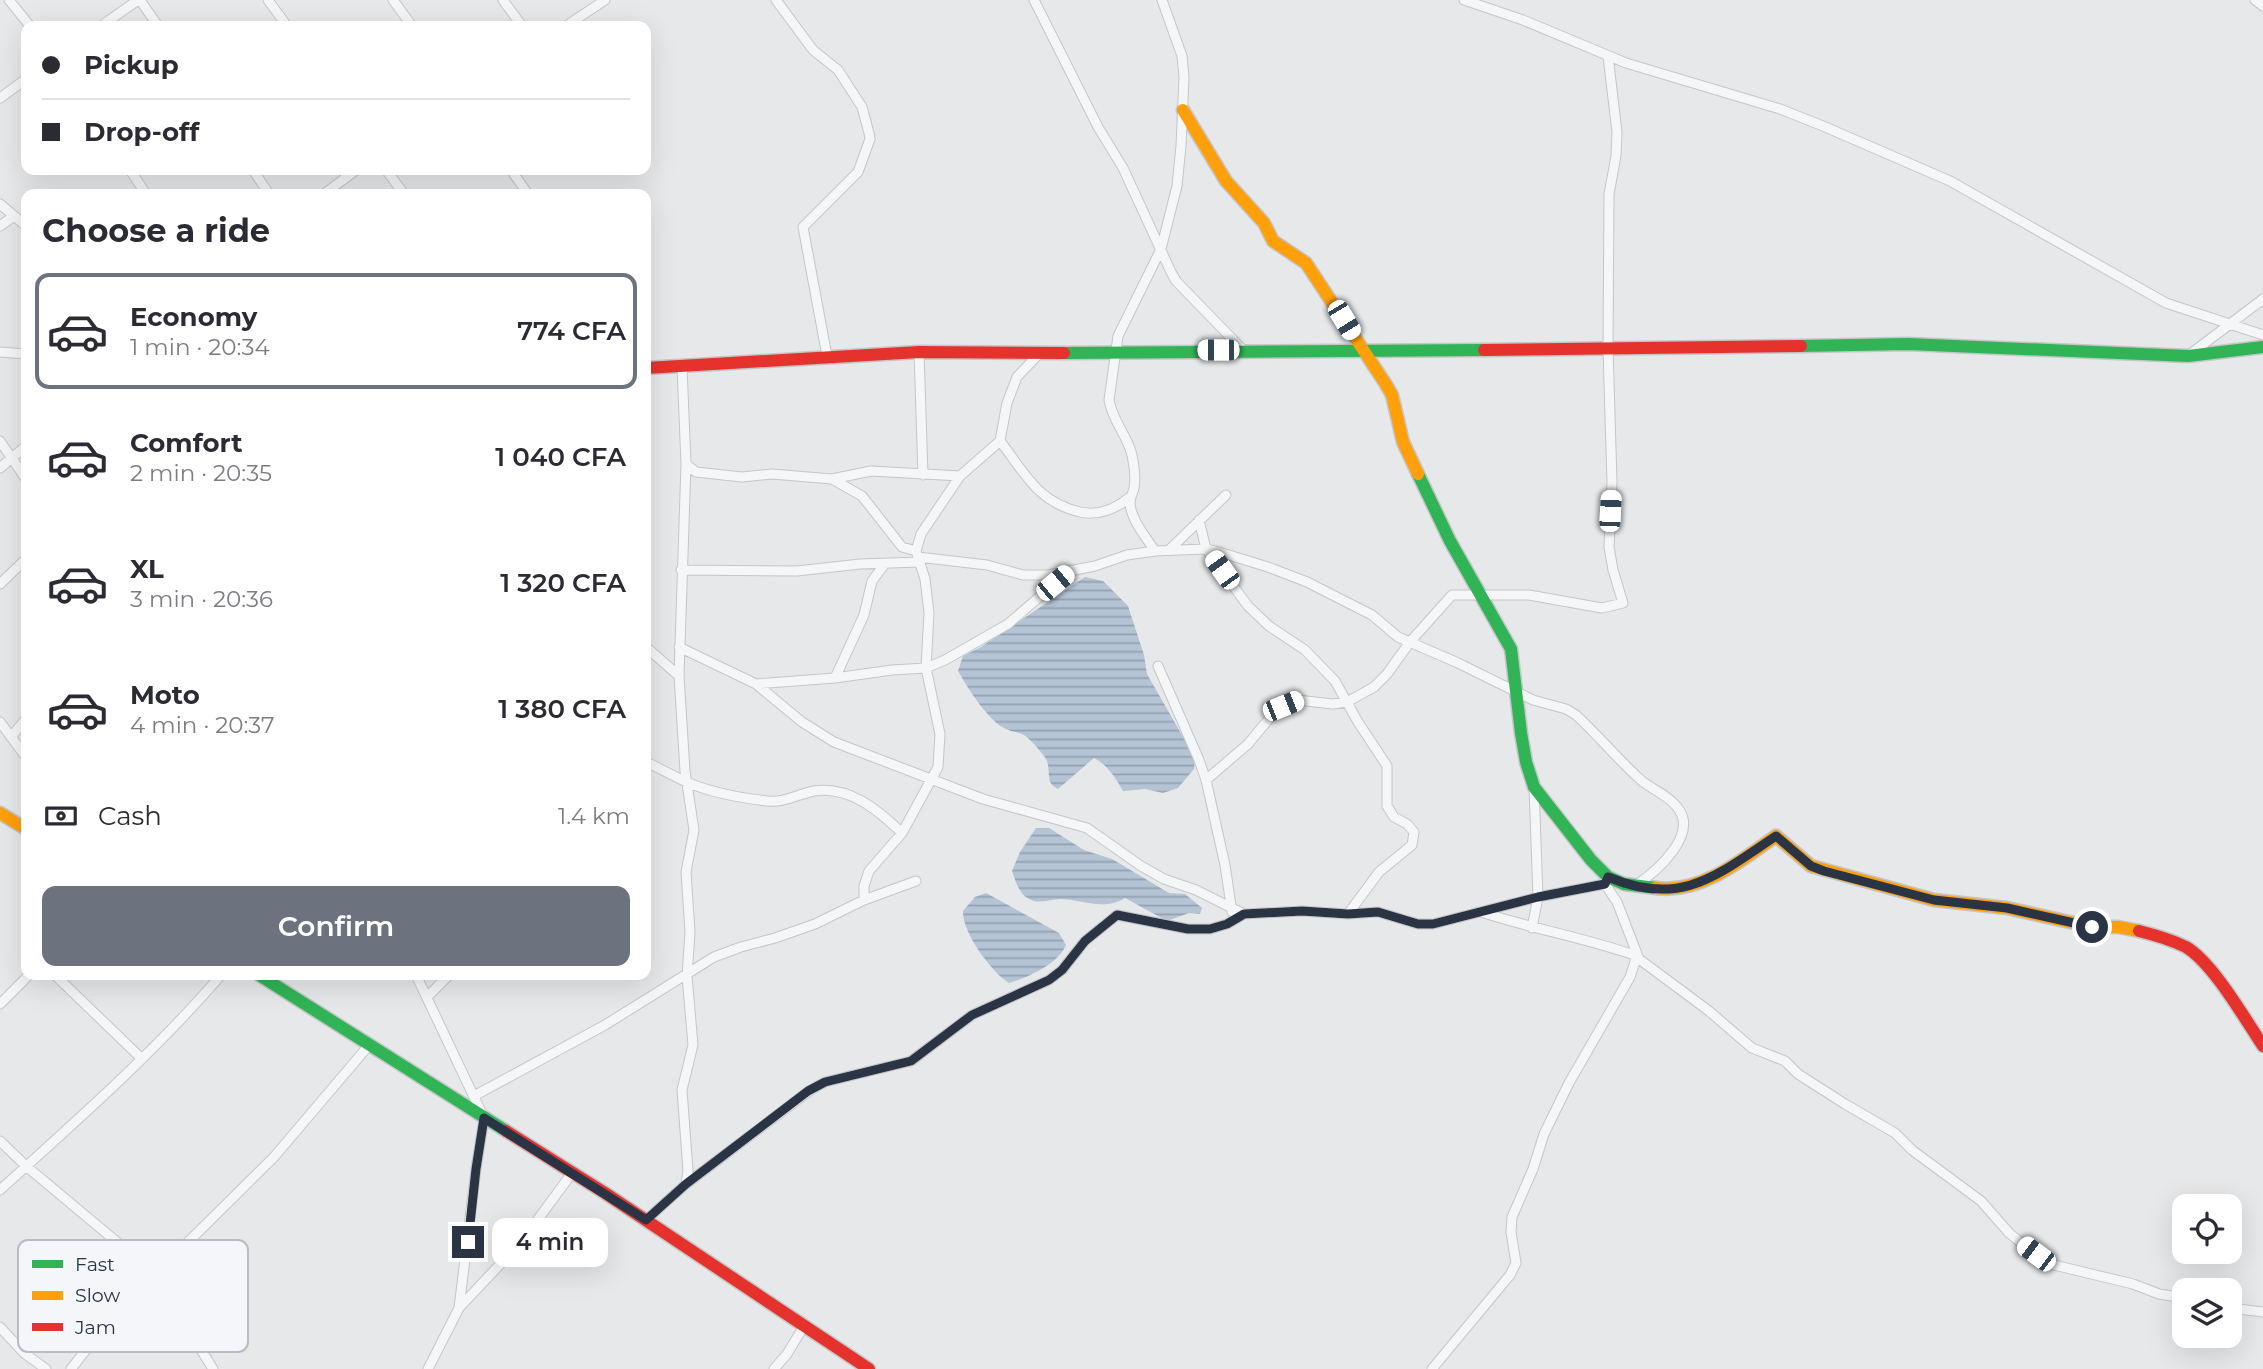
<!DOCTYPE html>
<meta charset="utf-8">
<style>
body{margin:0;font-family:Montserrat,sans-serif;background:#f7f7f7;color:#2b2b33;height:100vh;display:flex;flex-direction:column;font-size:26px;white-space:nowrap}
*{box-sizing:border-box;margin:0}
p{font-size:23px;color:#7c7c81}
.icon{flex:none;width:38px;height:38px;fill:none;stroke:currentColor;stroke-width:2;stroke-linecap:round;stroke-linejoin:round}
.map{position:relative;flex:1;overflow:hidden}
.panel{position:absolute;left:21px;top:189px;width:630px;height:791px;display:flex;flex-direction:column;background:#fff;border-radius:14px;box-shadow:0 7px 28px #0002}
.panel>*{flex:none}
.banner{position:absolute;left:21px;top:21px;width:630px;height:154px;border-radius:14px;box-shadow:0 7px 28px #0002;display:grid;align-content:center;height:154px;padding:0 21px;background:#fff}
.tools{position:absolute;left:2172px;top:1194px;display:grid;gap:14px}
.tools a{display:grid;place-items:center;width:70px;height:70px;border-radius:14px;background:#fff;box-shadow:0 7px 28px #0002;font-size:35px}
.end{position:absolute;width:32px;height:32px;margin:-16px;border:9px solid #2b3445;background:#fff;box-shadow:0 0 0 4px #fff}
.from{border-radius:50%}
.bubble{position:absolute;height:49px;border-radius:14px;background:#fff;box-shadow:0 7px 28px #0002;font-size:23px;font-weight:600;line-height:49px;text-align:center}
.car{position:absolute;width:21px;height:42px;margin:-21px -10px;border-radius:9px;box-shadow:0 0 5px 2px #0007;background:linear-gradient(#fff 24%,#345 0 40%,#fff 0 76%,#345 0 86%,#fff 0)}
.banner b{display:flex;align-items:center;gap:24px;height:66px;font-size:26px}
.banner b+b{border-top:2px solid #e1e1e2}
.banner i{width:18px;height:18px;background:#2b2b33}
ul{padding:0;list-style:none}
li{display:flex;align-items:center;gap:21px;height:116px;margin:0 14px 10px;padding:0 7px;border:4px solid transparent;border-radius:14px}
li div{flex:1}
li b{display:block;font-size:26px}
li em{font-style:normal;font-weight:600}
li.active{border-color:#6c737f}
li>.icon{width:63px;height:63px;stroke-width:1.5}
h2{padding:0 21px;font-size:32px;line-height:84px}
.pay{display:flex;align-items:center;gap:18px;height:77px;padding:0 21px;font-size:26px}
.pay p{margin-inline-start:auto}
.primary-button{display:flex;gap:14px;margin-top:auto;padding:14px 21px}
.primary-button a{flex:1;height:80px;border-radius:14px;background:#6c737f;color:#fff;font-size:28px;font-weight:600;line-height:80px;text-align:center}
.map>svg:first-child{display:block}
</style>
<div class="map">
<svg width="2263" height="1369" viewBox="0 0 2263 1369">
<defs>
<pattern id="water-rules" width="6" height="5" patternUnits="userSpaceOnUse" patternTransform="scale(1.75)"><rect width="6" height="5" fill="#b4c4d5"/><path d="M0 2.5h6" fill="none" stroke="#93a0af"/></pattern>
</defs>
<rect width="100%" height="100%" fill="#e6e8ea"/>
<path fill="url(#water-rules)" d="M1085 577 1103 581 1128 606 1144 655 1147 674 1195 758 1194 769 1178 788 1163 793 1145 789 1123 791C1116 779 1108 765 1094 758L1058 789C1045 783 1051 773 1047 761 1045 756 1038 749 1034 744 1021 730 1021 735 1006 729 989 722 967 687 958 671L963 656 981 647Z
M1036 828H1049L1084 850 1112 859 1169 893 1185 894 1202 908 1200 914 1189 913 1167 921 1125 898C1104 911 1084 900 1061 899 1053 899 1042 903 1034 901 1020 898 1016 882 1012 871L1020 852Z
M986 893 1059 933 1066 945C1058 964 1029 977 1009 983 991 972 962 932 963 911L975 897Z"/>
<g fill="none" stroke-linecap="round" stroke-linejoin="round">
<defs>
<path id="street" d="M9 0 30 26
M140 0 158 26
M268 0 287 26
M393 0 412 26
M503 0 522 26
M776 0 813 50 838 70 862 107 869 133 870 139 858 172 803 227 827 356
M1034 0 1098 127 1123 168 1171 272 1176 281 1243 350
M1464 0 1523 20 1626 63 1780 109 1823 126 1950 181 2166 303 2263 335
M2255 0 2263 6
M101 26 138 0
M566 26 605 0
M0 98 26 79
M130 170 146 194
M253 170 269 194
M386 170 404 194
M511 170 528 194
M324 194 356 170
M0 204 26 226
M0 226 14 216
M0 352 26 354
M919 352 923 475
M2189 355 2263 299
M682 367 686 464 679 676 685 771 694 830 686 872 690 932 687 976 693 1045 682 1090 688 1171 686 1184
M0 441 26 479
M1000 441C1025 473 1037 502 1080 512 1098 516 1116 509 1130 497
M686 464 696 472 742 477 772 474 832 479 871 471 960 476
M0 468 26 446
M832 479 862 496 902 547 916 551
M1199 520 1206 549 1248 606 1269 626 1305 650 1335 681 1358 722 1387 766V806L1394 817 1407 824 1414 832 1412 845 1379 872 1348 914
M1170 549 1226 495
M1155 551C1146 537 1131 520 1130 503 1130 496 1133 494 1134 488 1136 478 1134 465 1132 455 1127 435 1112 420 1109 400L1118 336 1161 249 1177 186 1181 146 1184 77 1182 56 1162 0
M918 557 987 565 1023 575H1048L1095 566 1127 555 1155 551 1206 549 1219 552 1268 567 1307 582 1372 615 1398 637 1458 663 1533 700 1566 709 1576 715C1599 736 1619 761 1642 781 1653 790 1668 795 1677 807 1700 834 1656 872 1636 885
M681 570 797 571 860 564 920 562
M0 584 26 559
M646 647 679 676
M679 647 756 684 802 722 834 742 983 799 1087 828 1141 866 1164 879 1196 890 1244 914
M1158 666 1199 760 1206 780 1225 865 1232 912
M835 678 864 615 872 581 884 565
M756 684 835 678 892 670 926 668 945 660 1008 624 1067 573
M0 722 26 757
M11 737 26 719
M646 762C660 768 674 777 689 783 713 793 741 798 767 801 784 803 798 794 814 791 850 786 878 810 902 833
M1206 780 1248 744 1273 714 1283 706 1297 700 1333 704 1347 702 1374 687 1387 674 1410 642 1452 595H1529L1602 608 1623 603 1613 570 1609 547 1612 482 1608 349 1609 194 1616 156 1617 132 1608 56
M1606 881 1605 884 1617 902 1639 959 1709 1011 1752 1048 1785 1061 1798 1074 1845 1104 1895 1133 1912 1150 1981 1201 2010 1234 2036 1254 2054 1265 2133 1284 2159 1294 2184 1298
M864 900V886L869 871 902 833 938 767 940 734 926 668 929 613 925 579 916 551 921 534 960 476 1000 441 1007 403 1017 377 1039 354
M1532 928 1538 897 1534 787
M55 975 142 1059
M416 975 484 1118 476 1169 459 1308
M428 996 449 975
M0 1004 29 975
M474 1096 605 1025 714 957 741 947 775 938 815 924 864 900 916 881
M0 1141 26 1166 154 1273 213 1369
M0 1190C76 1121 154 1053 221 975
M646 1220 686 1184 809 1091 825 1082 911 1061 972 1015 1049 980 1062 970 1085 941 1117 915 1188 929H1210L1227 924 1244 914 1302 911 1348 914 1378 912 1418 924H1433L1538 897 1605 884
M2230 1308 2263 1312
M0 1327 24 1353 46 1369
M71 1369 125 1300 179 1251 274 1157 370 1044
M428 1369 459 1308 522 1241 572 1173
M774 1369 787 1354 804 1326
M1432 1369 1510 1275 1516 1263 1511 1232 1512 1217 1533 1169 1544 1134 1569 1083 1630 977 1637 956C1586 938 1533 929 1481 912"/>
<path id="fast" d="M1801 346 1908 344 2188 356 2263 347
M1064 353 1484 350
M1418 474 1450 541 1511 649 1521 733 1526 762 1534 787 1591 860 1608 877 1624 884 1656 888
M259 975 506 1131"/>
<path id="slow" d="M1183 110 1226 181 1264 223 1273 241 1306 263 1385 383 1392 395 1403 442 1418 474
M0 813 26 829
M1656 888C1701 894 1742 860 1776 836L1811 866 1934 900 2007 908 2092 927H2118L2139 931"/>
<path id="jam" d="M1484 350 1801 346
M646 368 919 352 1064 353
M2139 931C2155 935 2172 940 2186 947 2213 963 2245 1019 2263 1046
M506 1131 605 1193 869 1369"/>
</defs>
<use href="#street" stroke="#c4c6c8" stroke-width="11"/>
<use href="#fast" stroke="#c4c6c8" stroke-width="15"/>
<use href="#slow" stroke="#c4c6c8" stroke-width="15"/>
<use href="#jam" stroke="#c4c6c8" stroke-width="15"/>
<use href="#street" stroke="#f5f6f7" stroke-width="9"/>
<use href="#fast" stroke="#30b455" stroke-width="12"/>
<use href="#slow" stroke="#ff9f0a" stroke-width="12"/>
<use href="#jam" stroke="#e5322d" stroke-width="12"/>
</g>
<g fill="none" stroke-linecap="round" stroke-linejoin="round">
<path stroke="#2b3445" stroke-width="9" d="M468 1242 476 1169 484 1118 646 1220 686 1184 808 1091 825 1082 911 1061 972 1015 1049 980 1062 970 1085 941 1117 915 1188 929H1210L1227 924 1244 914 1302 911 1348 914 1378 912 1418 924H1433L1538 897 1605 884 1608 877C1682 908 1717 875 1776 836L1811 866 1824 871 1934 900 2007 908 2092 927"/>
</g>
<rect x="18" y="1240" width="230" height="112" rx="10" fill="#f4f6f9" stroke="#b8bcc3" stroke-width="2"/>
<rect x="32" y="1260" width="31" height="8" fill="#30b455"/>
<rect x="32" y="1291" width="31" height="9" fill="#ff9f0a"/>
<rect x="32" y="1323" width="31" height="8" fill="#e5322d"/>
<g font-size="19" fill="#2b3445">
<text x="75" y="1271">Fast</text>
<text x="75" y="1302">Slow</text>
<text x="75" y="1334">Jam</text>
</g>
</svg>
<div class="tools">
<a><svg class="icon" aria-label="locate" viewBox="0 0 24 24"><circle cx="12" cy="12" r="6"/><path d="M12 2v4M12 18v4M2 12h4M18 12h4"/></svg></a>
<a><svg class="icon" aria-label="layers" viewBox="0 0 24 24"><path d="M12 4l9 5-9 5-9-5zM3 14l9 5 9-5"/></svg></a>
</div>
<i class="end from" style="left:2092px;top:927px"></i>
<i class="end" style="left:468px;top:1242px"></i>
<div class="bubble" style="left:492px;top:1218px;width:116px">4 min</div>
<i class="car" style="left:1344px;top:320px;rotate:149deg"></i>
<i class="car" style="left:1218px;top:350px;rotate:270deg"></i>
<i class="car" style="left:1610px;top:511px;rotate:3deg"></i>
<i class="car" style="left:1222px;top:570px;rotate:324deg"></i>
<i class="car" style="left:1055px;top:583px;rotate:50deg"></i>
<i class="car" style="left:1283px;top:706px;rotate:68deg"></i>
<i class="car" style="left:2036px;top:1254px;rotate:307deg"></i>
<div class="banner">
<b><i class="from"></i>Pickup</b>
<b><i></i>Drop-off</b>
</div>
<section class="panel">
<h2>Choose a ride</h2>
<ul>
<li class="active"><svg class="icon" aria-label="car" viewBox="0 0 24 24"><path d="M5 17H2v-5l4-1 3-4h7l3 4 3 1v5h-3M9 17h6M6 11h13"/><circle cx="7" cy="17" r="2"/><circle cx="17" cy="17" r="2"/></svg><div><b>Economy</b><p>1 min · 20:34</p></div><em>774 CFA</em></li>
<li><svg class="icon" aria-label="car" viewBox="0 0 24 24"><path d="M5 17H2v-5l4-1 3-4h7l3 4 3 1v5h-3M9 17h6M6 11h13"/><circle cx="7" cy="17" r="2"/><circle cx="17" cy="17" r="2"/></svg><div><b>Comfort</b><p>2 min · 20:35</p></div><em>1 040 CFA</em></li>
<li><svg class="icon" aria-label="car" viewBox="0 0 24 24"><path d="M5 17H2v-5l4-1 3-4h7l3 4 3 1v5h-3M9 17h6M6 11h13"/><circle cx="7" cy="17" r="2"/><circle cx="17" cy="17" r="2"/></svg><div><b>XL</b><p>3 min · 20:36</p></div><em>1 320 CFA</em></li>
<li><svg class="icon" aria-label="car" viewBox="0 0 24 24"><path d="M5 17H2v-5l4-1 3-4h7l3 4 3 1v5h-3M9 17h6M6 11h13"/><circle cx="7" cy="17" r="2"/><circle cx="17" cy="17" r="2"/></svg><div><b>Moto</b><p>4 min · 20:37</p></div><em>1 380 CFA</em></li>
</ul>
<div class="pay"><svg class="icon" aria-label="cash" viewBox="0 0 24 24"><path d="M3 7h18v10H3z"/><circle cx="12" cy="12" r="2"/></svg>Cash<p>1.4 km</p></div>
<div class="primary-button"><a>Confirm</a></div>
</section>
</div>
